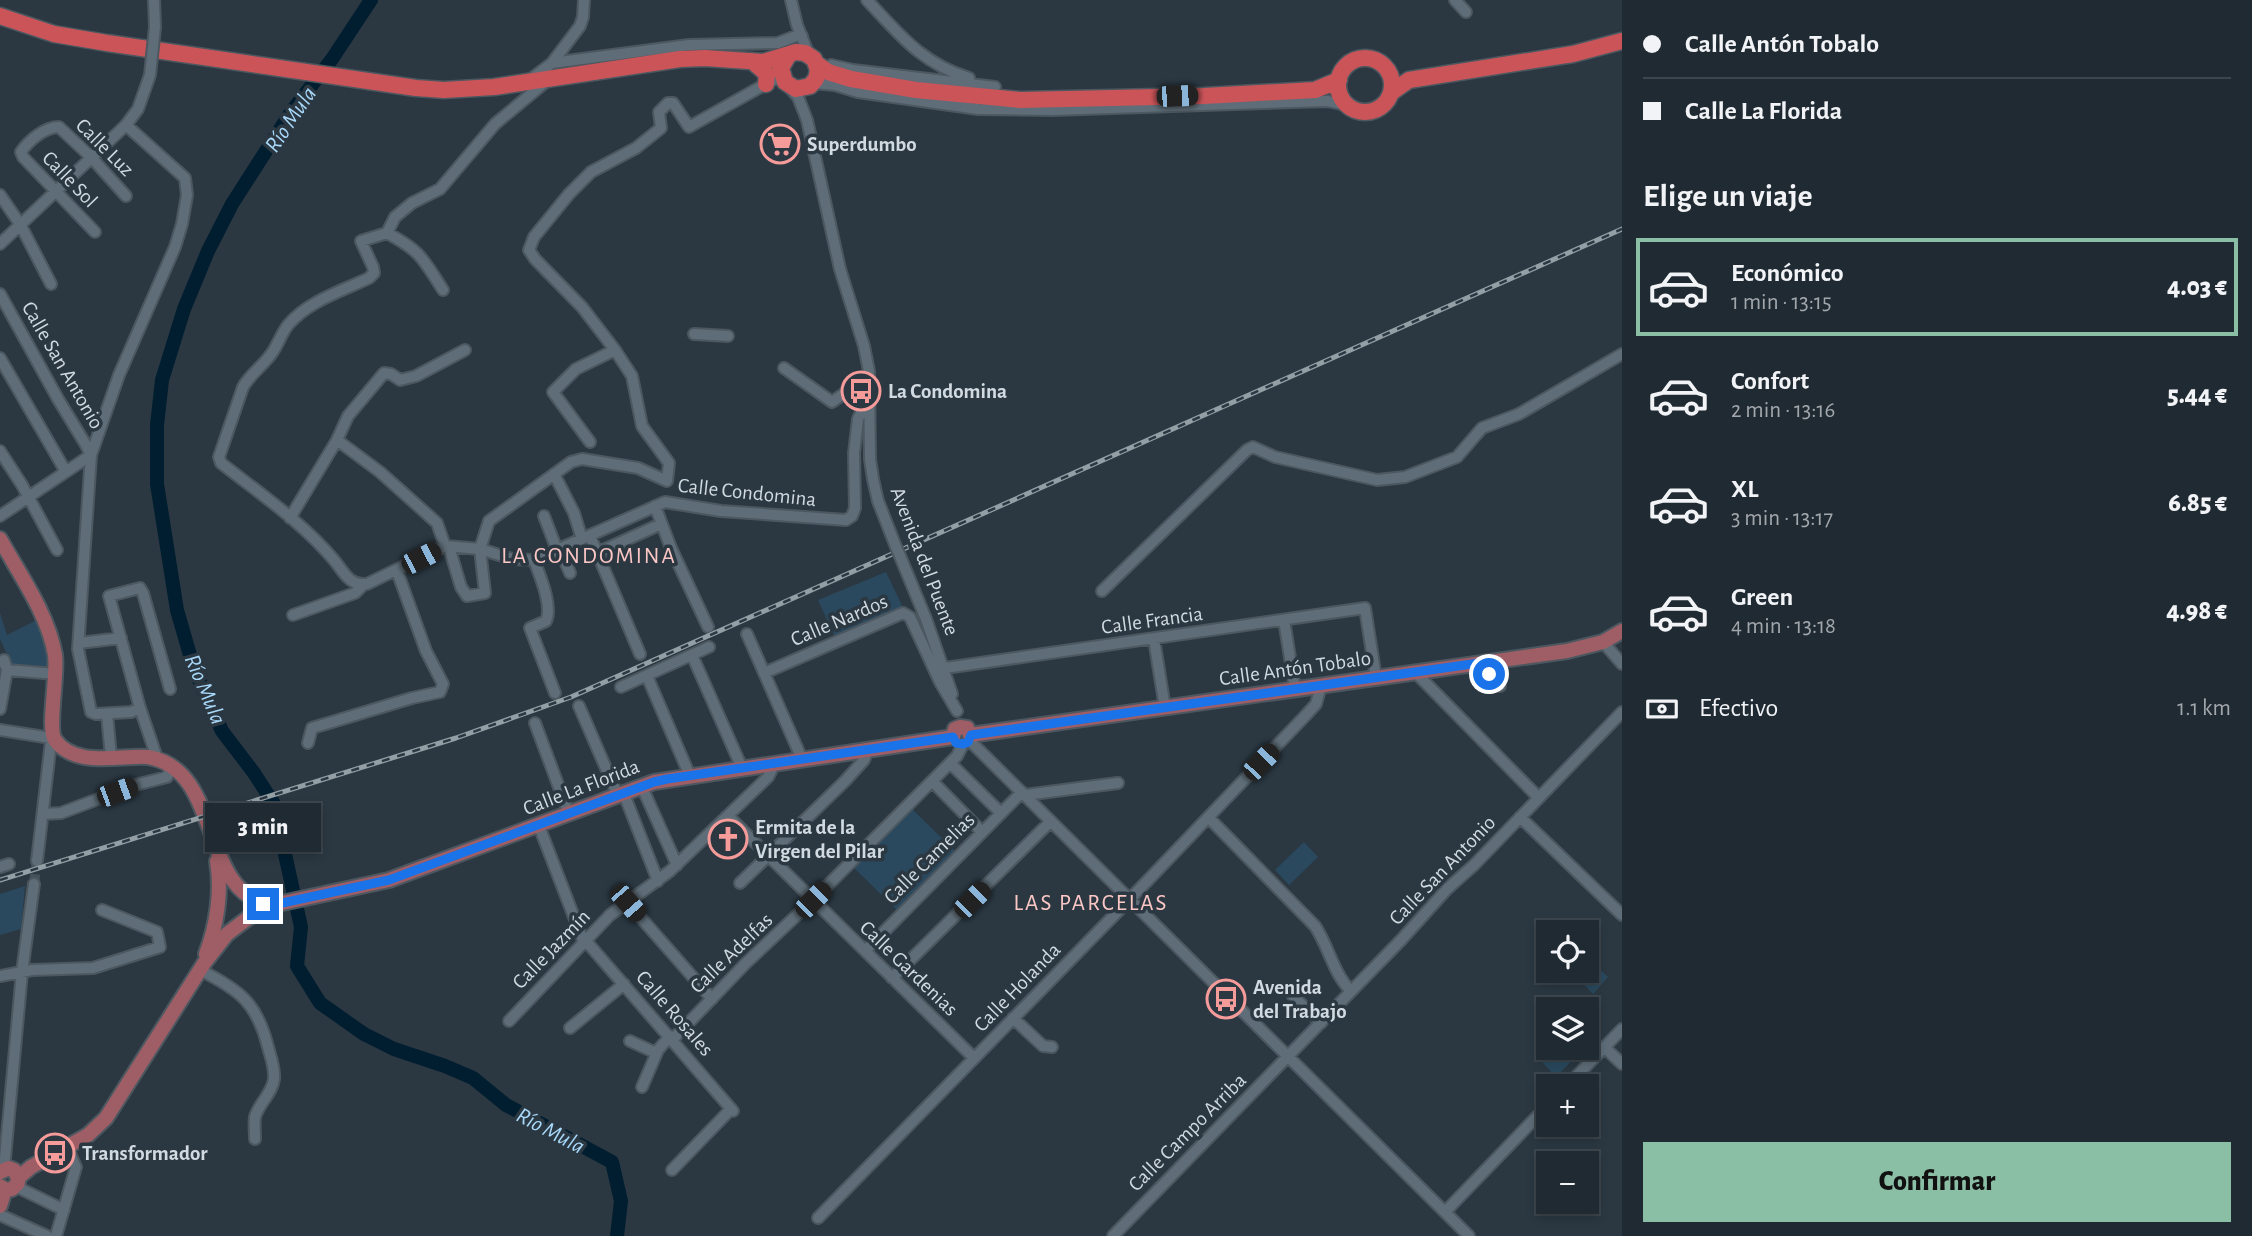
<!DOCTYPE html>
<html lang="es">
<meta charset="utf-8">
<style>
body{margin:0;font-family:"Alegreya Sans",sans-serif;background:#28323a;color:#f1f3f6;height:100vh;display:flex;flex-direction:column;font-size:26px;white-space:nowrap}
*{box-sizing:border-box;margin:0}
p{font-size:23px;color:#a2a7ac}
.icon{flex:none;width:38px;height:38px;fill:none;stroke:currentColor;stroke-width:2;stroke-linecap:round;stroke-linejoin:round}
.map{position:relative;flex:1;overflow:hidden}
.panel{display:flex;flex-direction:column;background:#202a32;width:630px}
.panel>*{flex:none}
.banner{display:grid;align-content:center;height:154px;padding:0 21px;background:#202a32}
.controls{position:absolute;left:1536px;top:920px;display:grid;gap:14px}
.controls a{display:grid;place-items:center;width:63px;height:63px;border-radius:0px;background:#202a32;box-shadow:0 4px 10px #0003,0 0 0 2px #3d464d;font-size:35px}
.end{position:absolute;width:32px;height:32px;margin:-16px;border:9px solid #1a73e8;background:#fff;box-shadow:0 0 0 4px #fff}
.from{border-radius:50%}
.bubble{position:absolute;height:49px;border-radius:0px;background:#202a32;box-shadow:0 4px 10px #0003,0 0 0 2px #3d464d;font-size:23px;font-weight:800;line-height:49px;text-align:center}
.car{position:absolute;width:21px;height:42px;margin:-21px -10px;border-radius:9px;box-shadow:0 0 5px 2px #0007;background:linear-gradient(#222 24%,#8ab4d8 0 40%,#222 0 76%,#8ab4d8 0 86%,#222 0)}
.banner b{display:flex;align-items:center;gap:24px;height:66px;font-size:26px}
.banner b+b{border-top:2px solid #3d464d}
.banner i{width:18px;height:18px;background:#f1f3f6}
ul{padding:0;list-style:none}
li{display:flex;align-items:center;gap:21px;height:98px;margin:0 14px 10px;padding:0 7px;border:4px solid transparent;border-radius:0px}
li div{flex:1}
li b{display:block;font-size:26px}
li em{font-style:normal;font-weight:800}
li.current{border-color:#8abfa5}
li>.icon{width:63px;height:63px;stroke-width:1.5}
h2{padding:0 21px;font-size:32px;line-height:84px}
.pay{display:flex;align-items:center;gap:18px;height:77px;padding:0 21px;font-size:26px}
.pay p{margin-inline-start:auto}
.cta{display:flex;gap:14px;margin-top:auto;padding:14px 21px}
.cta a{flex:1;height:80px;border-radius:0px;background:#8abfa5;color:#111;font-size:28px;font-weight:800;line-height:80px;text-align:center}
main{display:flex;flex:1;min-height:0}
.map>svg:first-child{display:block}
</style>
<main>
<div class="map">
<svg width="1622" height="1236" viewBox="0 0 1622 1236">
<rect width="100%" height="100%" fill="#2b3842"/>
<path fill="#2a495e" d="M886 572 906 614 837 642 818 600Z
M0 613 7 635 41 618 50 667 12 665 0 639Z
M908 805 959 855 901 914 850 864Z
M1304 842 1318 857 1289 885 1275 870Z
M25 886 21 929 0 935V894Z
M1587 957 1608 977 1593 994 1571 971H1587Z
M1549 1048H1584L1556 1077 1539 1059Z"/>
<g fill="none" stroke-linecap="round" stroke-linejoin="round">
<path stroke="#001e30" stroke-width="14" d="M371 0 332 59 291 112 232 204 208 251 184 309 162 380 157 425V484L177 610 194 669 222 731 254 773 274 804 301 927 297 966 320 1003 364 1034 394 1049 445 1066 473 1078 506 1105 612 1162 621 1201 617 1236"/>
<path stroke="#44505a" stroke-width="10" stroke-dasharray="10 5" stroke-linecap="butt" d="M34 884 37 861"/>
<defs>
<path id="minor" d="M154 0 155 27
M791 0 797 25 809 55
M867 0C900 35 921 63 969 78
M1455 0 1466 12
M552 63 580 26 583 17 584 0
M831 65 853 70 995 87
M531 79 552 63 689 45 778 43 796 36H802
M813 83 835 85 858 92 978 109 1052 110 1327 101 1347 105
M789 87 798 97 807 120 840 269 864 346 869 371 870 459 873 479 878 501 896 547
M126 125 185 178 187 195 182 224 175 247 119 375 91 455 78 649 91 712 96 714 131 712 140 708
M0 195 20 224 51 284
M95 232 23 157 21 152C29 140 45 127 59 127L91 157 126 196
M387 233C421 251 423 259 443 290
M0 244 126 125 138 109 150 75
M0 294 58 399 86 445 91 455
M694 334 728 336
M0 358 66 472
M784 368 832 402 855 386 869 387
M337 440 348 416 384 373 391 374 400 380 416 376 465 350
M590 442 553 392 576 369 615 350
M0 451 22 485 57 550
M554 474 574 513 582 539
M655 506 671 548 708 627
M0 516 91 455
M544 516 557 550
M290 518 337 440 380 472 437 523 445 546
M590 536 640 654
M445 546 367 584C349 586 344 572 334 560 302 522 259 493 221 463L219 457 243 387C249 376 260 368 268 358 277 349 280 335 288 325 308 301 342 291 369 278L374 273 373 267 361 241 387 233 395 217 412 203 440 189 495 124 549 79
M445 546 480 549 512 559 534 560 665 502 721 511 846 520 852 516 855 508 854 453 858 419 869 397
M449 547 461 587 467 596 485 593 480 549 489 521 571 462 582 459 638 468 667 481 669 463 642 426 632 376 615 350 582 307 535 259 529 250 534 237 569 194 591 172 636 148 661 128 659 112 668 103H673L689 127 773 80 782 78
M560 549 570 573
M597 553 661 524
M900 556 926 619 952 694
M534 560C540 576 553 606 546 621L530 628 555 693
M1102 591 1247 450 1253 447 1275 457 1377 480 1405 477 1457 457 1482 428 1519 414 1622 354
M293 615 355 593 364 584
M1284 620 1295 689
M747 634 802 759
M1154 639 1165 708
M1603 642 1622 664
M79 643 121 638
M692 655 742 768
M0 662 4 660 7 670 56 674
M1479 663 1500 686
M945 668 1365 608 1376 678
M1415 672 1539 798
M764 673 903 613 910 617 940 682 957 711
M647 676 690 776
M621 687 709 647
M579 706 618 796
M0 709 7 670
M107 714 111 757
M535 723 569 814
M0 730 51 738
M969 740 1469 1236
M308 743 312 728 412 698 440 692 443 684 426 651 397 571
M157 758 140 708 109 596 140 588 143 593 170 689
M950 763 1001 813
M932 781 982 832
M642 787 677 865
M624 794 658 881
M1025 795 1118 783
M43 814 61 813 135 785 167 777 172 766
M728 816 974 1058
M1520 817 1622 915
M1209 818 1315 926C1329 947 1333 973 1351 991
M539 826 584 943
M37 861 52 733
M0 867 9 864
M740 883 845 781 864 760 868 750
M628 903 712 999
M586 941 733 1111
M865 951 1022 792
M200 970C240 990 257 1003 268 1047 271 1058 275 1068 274 1079 272 1094 259 1103 255 1117 254 1124 255 1132 255 1139
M0 976 32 970 93 968 160 947 157 932 102 910
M892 978 1051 821
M1293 996 1321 1023
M1013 1018 1043 1046 1052 1047
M509 1021 610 915 670 871 768 777 775 763
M570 1028 624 984
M673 1039 746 963 813 900 957 756 963 744
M630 1041 656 1053
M1604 1047 1622 1064
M642 1087 658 1050 670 1036
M1566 1087 1622 1029
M4 1169 22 972 34 884
M672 1170 731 1109
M15 1186 64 1210
M1445 1212 1549 1104
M0 1215 47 1236
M818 1218 1130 899 1306 715 1316 704 1321 686
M56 1236 76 1167 67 1147
M1113 1236 1402 939 1447 889 1474 865 1622 712"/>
<path id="major" d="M0 539C20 575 48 614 55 655 58 675 47 729 55 740 75 768 119 755 148 757 225 770 197 895 273 905
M970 735 1567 651 1603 642 1622 631
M953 737 955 729 960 727 967 728 970 735
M206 954C217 925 222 891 217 861
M0 1172 9 1168 14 1170 18 1178
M0 1186 5 1190 12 1189 18 1183V1178L31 1167 88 1135 106 1118 205 962 227 934 248 918 273 905 389 880 654 782 953 737
M0 1206 5 1190"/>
<path id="highway" d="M0 16 54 34 107 43 416 88 444 90 494 87 680 59 705 58 763 62 796 52 805 53 814 59 818 70 816 79 810 86 796 89 785 82 781 68 788 56
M1338 85a27 27 0 1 1 54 0a27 27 0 1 1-54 0Z
M752 61 767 74 766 84
M817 64 828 72 851 79 916 90 1020 100 1204 96 1315 90 1339 80
M1392 92 1409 80 1573 54 1622 41"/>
</defs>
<use href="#minor" stroke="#4c575f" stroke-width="14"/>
<use href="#major" stroke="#4c575f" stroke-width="18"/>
<use href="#highway" stroke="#4c575f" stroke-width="19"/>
<use href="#minor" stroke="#5e6d78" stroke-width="10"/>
<use href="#major" stroke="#9f5e65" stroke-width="14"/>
<use href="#highway" stroke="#cb5459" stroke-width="16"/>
<defs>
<path id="rail" d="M0 880 456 738 571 697 1622 229"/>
</defs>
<use href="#rail" stroke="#939ea5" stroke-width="5"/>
<use href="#rail" stroke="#2b3842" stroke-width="2.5" stroke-dasharray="8" stroke-linecap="butt"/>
<defs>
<path id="minor-bridge" d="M150 75 155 27
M896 547 900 556"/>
</defs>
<use href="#minor-bridge" stroke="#4c575f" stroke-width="14" stroke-linecap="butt"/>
<use href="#minor-bridge" stroke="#5e6d78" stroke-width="10"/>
</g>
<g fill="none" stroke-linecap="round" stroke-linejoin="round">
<path stroke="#1a73e8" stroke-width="9" d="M263 904 273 905 389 880 654 782 667 779 953 737 956 743 963 744 968 742 971 735 1479 663 1489 674"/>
</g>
<defs>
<symbol id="supermarket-ring" viewBox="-11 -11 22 22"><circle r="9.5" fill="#2b3842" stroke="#f59b9a" stroke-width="1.5"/><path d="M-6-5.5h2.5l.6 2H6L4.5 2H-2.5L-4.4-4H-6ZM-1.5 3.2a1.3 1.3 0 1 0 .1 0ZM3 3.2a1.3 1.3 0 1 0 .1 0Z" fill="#f59b9a"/></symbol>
<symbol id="bus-ring" viewBox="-11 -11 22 22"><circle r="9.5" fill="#2b3842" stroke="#f59b9a" stroke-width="1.5"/><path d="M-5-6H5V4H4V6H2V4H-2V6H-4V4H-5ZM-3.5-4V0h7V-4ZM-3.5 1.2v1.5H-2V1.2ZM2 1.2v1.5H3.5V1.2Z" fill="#f59b9a"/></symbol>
<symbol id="church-ring" viewBox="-11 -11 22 22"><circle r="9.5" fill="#2b3842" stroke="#f59b9a" stroke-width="1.5"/><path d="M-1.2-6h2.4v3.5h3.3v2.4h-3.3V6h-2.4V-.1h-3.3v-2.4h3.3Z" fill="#f59b9a"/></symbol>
</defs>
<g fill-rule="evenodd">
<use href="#supermarket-ring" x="758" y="122" width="44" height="44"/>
<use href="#bus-ring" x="839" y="369" width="44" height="44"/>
<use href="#church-ring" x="706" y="817" width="44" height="44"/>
<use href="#bus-ring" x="1204" y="977" width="44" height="44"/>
<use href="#bus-ring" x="33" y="1131" width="44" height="44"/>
</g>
<g text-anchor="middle" stroke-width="7" stroke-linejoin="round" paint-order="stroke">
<g font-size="21" font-weight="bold" fill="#d1dae0" stroke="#2b3842" text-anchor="start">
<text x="807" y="151">Superdumbo</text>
<text x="888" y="398">La Condomina</text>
<text x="755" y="834">Ermita de la<tspan x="755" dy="24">Virgen del Pilar</tspan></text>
<text x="1253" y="994">Avenida<tspan x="1253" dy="24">del Trabajo</tspan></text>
<text x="82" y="1160">Transformador</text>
</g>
<g font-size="21" fill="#d1dae0" stroke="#2b3842">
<text transform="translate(105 147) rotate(45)" y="7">Calle Luz</text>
<text transform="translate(70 179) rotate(46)" y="7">Calle Sol</text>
<text transform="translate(63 365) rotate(60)" y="7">Calle San Antonio</text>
<text transform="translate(747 492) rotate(6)" y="7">Calle Condomina</text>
<text transform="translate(925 561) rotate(69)" y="7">Avenida del Puente</text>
<text transform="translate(839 620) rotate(-23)" y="7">Calle Nardos</text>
<text transform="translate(1152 620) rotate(-8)" y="7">Calle Francia</text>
<text transform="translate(1295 668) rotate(-8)" y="7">Calle Antón Tobalo</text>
<text transform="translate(581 787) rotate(-21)" y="7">Calle La Florida</text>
<text transform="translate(929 858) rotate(-45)" y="7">Calle Camelias</text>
<text transform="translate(1442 870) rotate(-46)" y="7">Calle San Antonio</text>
<text transform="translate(551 949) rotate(-46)" y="7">Calle Jazmín</text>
<text transform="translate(731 953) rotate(-44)" y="7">Calle Adelfas</text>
<text transform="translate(909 968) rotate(44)" y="7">Calle Gardenias</text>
<text transform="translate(1017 987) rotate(-46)" y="7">Calle Holanda</text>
<text transform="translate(675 1013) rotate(49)" y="7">Calle Rosales</text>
<text transform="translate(1187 1132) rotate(-45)" y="7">Calle Campo Arriba</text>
</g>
<g font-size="23" font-style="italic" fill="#a9d9fa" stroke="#2b3842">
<text transform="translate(290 119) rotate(-56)" y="8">Río Mula</text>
<text transform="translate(206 689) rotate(67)" y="8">Río Mula</text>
<text transform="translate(551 1130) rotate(28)" y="8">Río Mula</text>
</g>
<g font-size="23" letter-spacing="2" fill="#fbc7c5" stroke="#2b3842">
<text x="589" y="563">LA CONDOMINA</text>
<text x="1091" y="910">LAS PARCELAS</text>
</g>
</g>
</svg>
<div class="controls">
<a><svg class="icon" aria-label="locate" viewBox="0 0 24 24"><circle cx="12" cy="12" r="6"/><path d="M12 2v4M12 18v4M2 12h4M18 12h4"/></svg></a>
<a><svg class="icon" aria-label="layers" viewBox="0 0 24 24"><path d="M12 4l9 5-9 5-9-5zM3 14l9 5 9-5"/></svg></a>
<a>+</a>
<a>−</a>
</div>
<i class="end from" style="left:1489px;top:674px"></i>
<i class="end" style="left:263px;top:904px"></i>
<div class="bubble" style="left:205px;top:803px;width:116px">3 min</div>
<i class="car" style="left:1177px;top:96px;rotate:88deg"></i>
<i class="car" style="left:421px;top:558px;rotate:63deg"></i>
<i class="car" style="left:1261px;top:762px;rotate:44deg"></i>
<i class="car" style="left:117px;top:792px;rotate:70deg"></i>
<i class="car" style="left:813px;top:900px;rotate:45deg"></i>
<i class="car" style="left:972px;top:900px;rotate:45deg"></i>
<i class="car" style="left:628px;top:903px;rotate:139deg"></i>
</div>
<section class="panel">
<div class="banner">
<b><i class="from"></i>Calle Antón Tobalo</b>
<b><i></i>Calle La Florida</b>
</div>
<h2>Elige un viaje</h2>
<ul>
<li class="current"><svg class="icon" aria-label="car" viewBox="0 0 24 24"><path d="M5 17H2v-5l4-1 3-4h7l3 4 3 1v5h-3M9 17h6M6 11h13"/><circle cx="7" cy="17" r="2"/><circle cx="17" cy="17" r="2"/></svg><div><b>Económico</b><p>1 min · 13:15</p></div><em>4.03 €</em></li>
<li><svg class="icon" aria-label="car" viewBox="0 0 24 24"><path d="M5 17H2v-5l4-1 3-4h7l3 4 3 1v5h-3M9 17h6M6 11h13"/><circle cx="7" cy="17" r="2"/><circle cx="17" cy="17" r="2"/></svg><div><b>Confort</b><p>2 min · 13:16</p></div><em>5.44 €</em></li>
<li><svg class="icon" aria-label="car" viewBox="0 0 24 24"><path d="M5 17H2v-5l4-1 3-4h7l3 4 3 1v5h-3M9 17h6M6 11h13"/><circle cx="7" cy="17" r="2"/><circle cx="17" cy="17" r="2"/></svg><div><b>XL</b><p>3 min · 13:17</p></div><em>6.85 €</em></li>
<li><svg class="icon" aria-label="car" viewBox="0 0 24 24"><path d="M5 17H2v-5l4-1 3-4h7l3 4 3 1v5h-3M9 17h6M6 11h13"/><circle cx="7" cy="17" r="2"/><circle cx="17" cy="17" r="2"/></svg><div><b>Green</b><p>4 min · 13:18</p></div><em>4.98 €</em></li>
</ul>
<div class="pay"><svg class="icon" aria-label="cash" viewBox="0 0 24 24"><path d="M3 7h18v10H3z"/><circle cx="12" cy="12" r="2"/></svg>Efectivo<p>1.1 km</p></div>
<div class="cta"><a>Confirmar</a></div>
</section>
</main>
